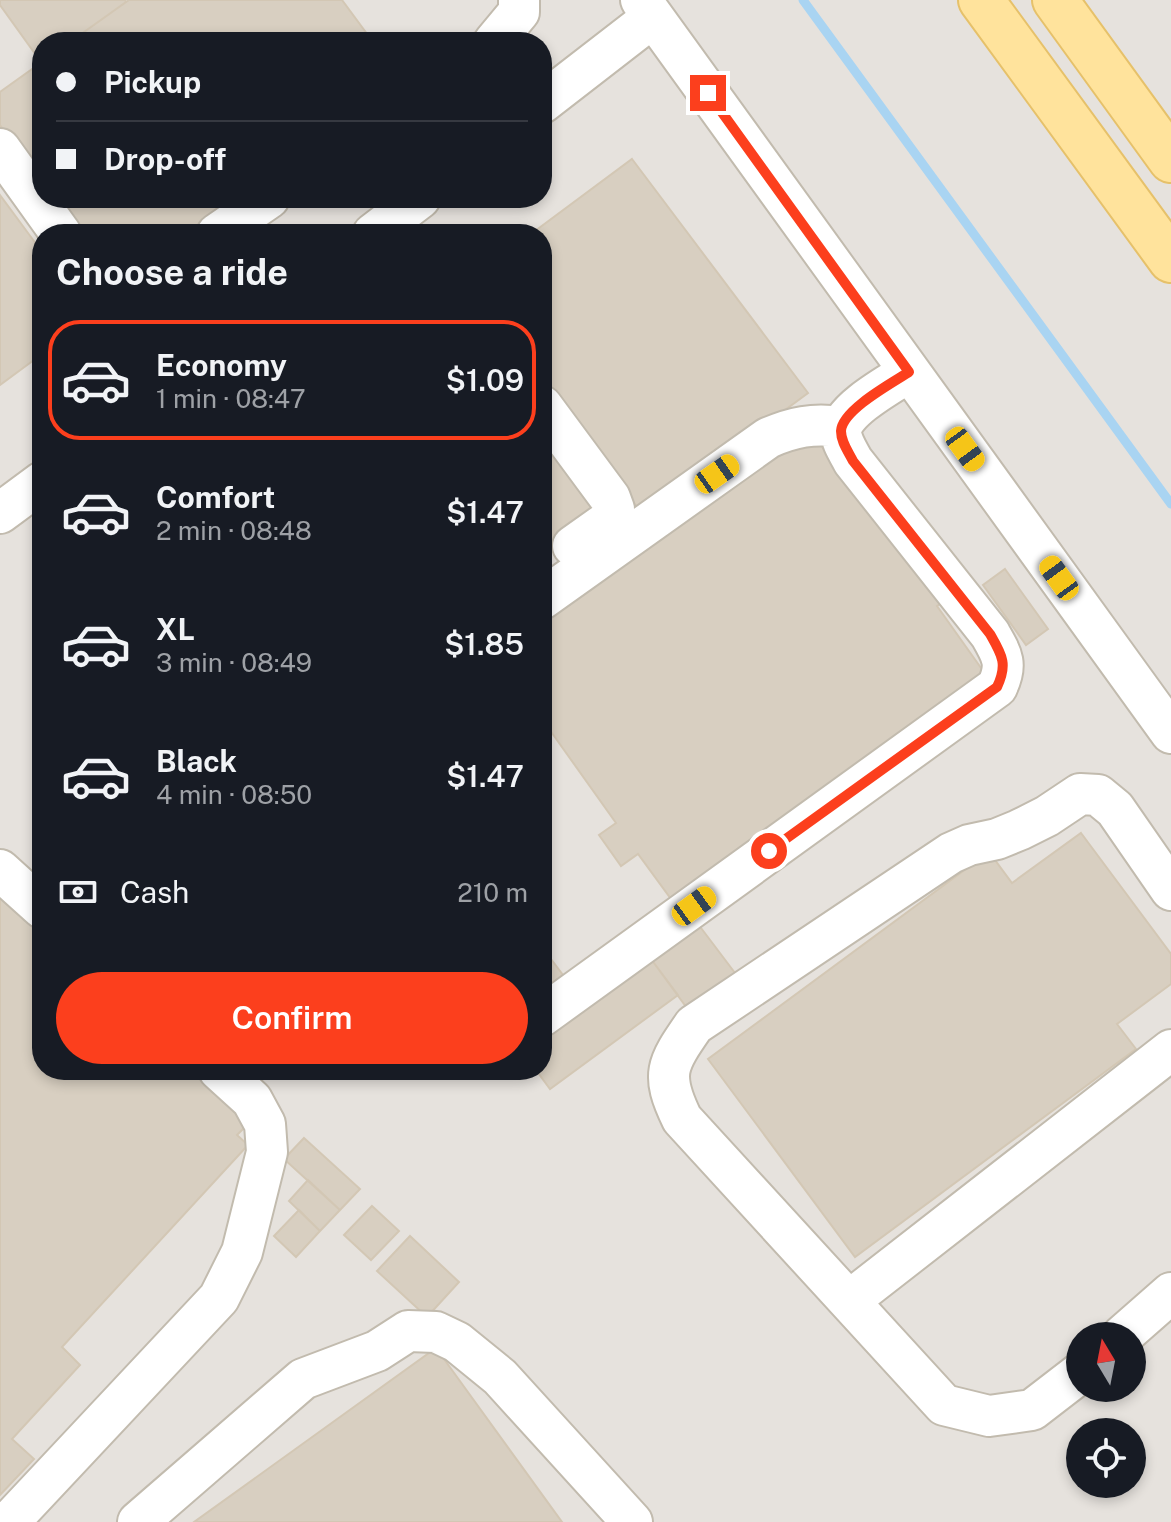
<!DOCTYPE html>
<meta charset="utf-8">
<style>
body{margin:0;font-family:"Public Sans",sans-serif;background:#242831;color:#f1f3f6;height:100vh;display:flex;flex-direction:column;font-size:30px;white-space:nowrap}
*{box-sizing:border-box;margin:0}
p{font-size:26px;color:#9ea1a6}
.icon{flex:none;width:44px;height:44px;fill:none;stroke:currentColor;stroke-width:2;stroke-linecap:round;stroke-linejoin:round}
.map{position:relative;flex:1;overflow:hidden}
.sheet{position:absolute;left:32px;top:224px;width:520px;height:856px;display:flex;flex-direction:column;background:#171b24;border-radius:32px;box-shadow:0 4px 12px #0003}
.sheet>*{flex:none}
.guide{position:absolute;left:32px;top:32px;width:520px;height:176px;border-radius:32px;box-shadow:0 4px 12px #0003;display:grid;align-content:center;height:176px;padding:0 24px;background:#171b24}
.needle{width:52px;rotate:350deg}
.controls{position:absolute;left:1066px;top:1322px;display:grid;gap:16px}
.controls a{display:grid;place-items:center;width:80px;height:80px;border-radius:50%;background:#171b24;box-shadow:0 4px 12px #0003;font-size:40px}
.end{position:absolute;width:36px;height:36px;margin:-18px;border:10px solid #fc3f1d;background:#fff;box-shadow:0 0 0 4px #fff}
.from{border-radius:50%}
.car{position:absolute;width:24px;height:48px;margin:-24px -12px;border-radius:10px;box-shadow:0 0 6px 2px #0007;background:linear-gradient(#f5c518 24%,#345 0 40%,#f5c518 0 76%,#345 0 86%,#f5c518 0)}
.guide b{display:flex;align-items:center;gap:28px;height:76px;font-size:30px}
.guide b+b{border-top:2px solid #363941}
.guide i{width:20px;height:20px;background:#f1f3f6}
ul{padding:0;list-style:none}
li{display:flex;align-items:center;gap:24px;height:120px;margin:0 16px 12px;padding:0 8px;border:4px solid transparent;border-radius:32px}
li div{flex:1}
li b{display:block;font-size:30px}
li em{font-style:normal;font-weight:600}
li.selected{border-color:#fc3f1d}
li>.icon{width:72px;height:72px;stroke-width:1.5}
h2{padding:0 24px;font-size:36px;line-height:96px}
.pay{display:flex;align-items:center;gap:20px;height:88px;padding:0 24px;font-size:30px}
.pay p{margin-inline-start:auto}
.primary-button{display:flex;gap:16px;margin-top:auto;padding:16px 24px}
.primary-button a{flex:1;height:92px;border-radius:48px;background:#fc3f1d;color:#fff;font-size:32px;font-weight:600;line-height:92px;text-align:center}
.map>svg:first-child{display:block}
</style>
<div class="map">
<svg width="1171" height="1522" viewBox="0 0 1171 1522">
<rect width="100%" height="100%" fill="#f6f3ec"/>
<path fill="#e6e2dd" fill-rule="evenodd" d="M0 0H1171V1522H0ZM42 42H542V198H42ZM42 234H542V1070H42ZM1080 1336H1132V1388H1080ZM1080 1432H1132V1484H1080Z"/>
<g fill="none" stroke-linecap="round" stroke-linejoin="round">
<path stroke="#a9d4f2" stroke-width="9" d="M803 0 1171 504"/>
</g>
<path fill="#d8cfc1" stroke="#d3c7b4" stroke-width="2" d="M0 0H125L126 2 70 42H42L41 62 0 5Z
M129 0H342L373 42H70Z
M42 62V183L0 125V92Z
M632 159 808 393 643 515 542 380V234H531Z
M0 195 42 252V354L0 385Z
M53 198H235L185 234H79Z
M542 420 607 506 542 554Z
M810 430 859 499 946 600 937 606 986 675 674 903 638 854 621 866 599 835 616 823 542 719V611Z
M1005 569 1048 629 1026 645 983 585Z
M1081 833 1171 954V984L1117 1024 1136 1049 855 1257 708 1059 989 852 1012 883Z
M0 890 42 929V1070H196L251 1121 237 1135 248 1145 62 1347 80 1365 12 1439 34 1459 0 1495Z
M698 924 735 973 687 1008 651 959Z
M542 947 563 975 542 991Z
M651 959 678 995 550 1089 536 1070H542V1039Z
M304 1138 360 1189 340 1210 284 1159Z
M308 1180 340 1210 320 1231 289 1201Z
M372 1206 399 1231 371 1260 344 1235Z
M299 1210 320 1231 296 1257 274 1236Z
M410 1236 459 1282 427 1317 377 1271Z
M436 1348 562 1522H194Z"/>
<g fill="none" stroke-linecap="round" stroke-linejoin="round">
<defs>
<path id="minor" d="M641 0 1171 733
M494 42 519 12V0
M542 103 653 17
M0 149 61 234
M217 234 269 198
M373 234 420 198
M542 406 610 498 614 509V517L573 546
M0 513 42 482
M542 599 768 438C793 427 813 423 841 427
M0 870 42 908
M542 1016 997 687C1008 664 1002 655 990 634L853 461C848 451 841 442 841 431 842 410 892 383 909 372
M849 1301 1171 1050
M1122 1336 1171 1293
M1080 1373 1032 1410 989 1416 944 1405 682 1119C660 1074 667 1064 694 1025L951 853 969 845 997 839 1019 830 1047 816 1080 794 1098 795 1115 809 1171 890
M9 1522 219 1298 242 1252 267 1152 265 1124 252 1100 219 1070
M138 1522 303 1379 377 1351 408 1331 436 1332 457 1342 500 1377 632 1522"/>
<path id="major" d="M981 0 1171 260
M1055 0 1171 160"/>
</defs>
<use href="#minor" stroke="#c2bbae" stroke-width="44"/>
<use href="#major" stroke="#e6c16a" stroke-width="48"/>
<use href="#minor" stroke="#fff" stroke-width="40"/>
<use href="#major" stroke="#ffe39c" stroke-width="44"/>
</g>
<g fill="none" stroke-linecap="round" stroke-linejoin="round">
<path stroke="#fc3f1d" stroke-width="10" d="M708 93 909 372C892 383 842 410 841 431 841 442 848 451 853 461L990 634C1002 655 1008 664 997 687L769 851"/>
</g>
</svg>
<div class="controls">
<a><svg class="needle" viewBox="-14 -14 28 28"><path d="M0-13l5 13h-10z" fill="#e53935"/><path d="M0 13l5-13h-10z" fill="#9ea1a6"/></svg></a>
<a><svg class="icon" aria-label="locate" viewBox="0 0 24 24"><circle cx="12" cy="12" r="6"/><path d="M12 2v4M12 18v4M2 12h4M18 12h4"/></svg></a>
</div>
<i class="end from" style="left:769px;top:851px"></i>
<i class="end" style="left:708px;top:93px"></i>
<i class="car" style="left:965px;top:449px;rotate:144deg"></i>
<i class="car" style="left:717px;top:474px;rotate:55deg"></i>
<i class="car" style="left:1059px;top:578px;rotate:324deg"></i>
<i class="car" style="left:694px;top:906px;rotate:54deg"></i>
<div class="guide">
<b><i class="from"></i>Pickup</b>
<b><i></i>Drop-off</b>
</div>
<section class="sheet">
<h2>Choose a ride</h2>
<ul>
<li class="selected"><svg class="icon" aria-label="car" viewBox="0 0 24 24"><path d="M5 17H2v-5l4-1 3-4h7l3 4 3 1v5h-3M9 17h6M6 11h13"/><circle cx="7" cy="17" r="2"/><circle cx="17" cy="17" r="2"/></svg><div><b>Economy</b><p>1 min · 08:47</p></div><em>$1.09</em></li>
<li><svg class="icon" aria-label="car" viewBox="0 0 24 24"><path d="M5 17H2v-5l4-1 3-4h7l3 4 3 1v5h-3M9 17h6M6 11h13"/><circle cx="7" cy="17" r="2"/><circle cx="17" cy="17" r="2"/></svg><div><b>Comfort</b><p>2 min · 08:48</p></div><em>$1.47</em></li>
<li><svg class="icon" aria-label="car" viewBox="0 0 24 24"><path d="M5 17H2v-5l4-1 3-4h7l3 4 3 1v5h-3M9 17h6M6 11h13"/><circle cx="7" cy="17" r="2"/><circle cx="17" cy="17" r="2"/></svg><div><b>XL</b><p>3 min · 08:49</p></div><em>$1.85</em></li>
<li><svg class="icon" aria-label="car" viewBox="0 0 24 24"><path d="M5 17H2v-5l4-1 3-4h7l3 4 3 1v5h-3M9 17h6M6 11h13"/><circle cx="7" cy="17" r="2"/><circle cx="17" cy="17" r="2"/></svg><div><b>Black</b><p>4 min · 08:50</p></div><em>$1.47</em></li>
</ul>
<div class="pay"><svg class="icon" aria-label="cash" viewBox="0 0 24 24"><path d="M3 7h18v10H3z"/><circle cx="12" cy="12" r="2"/></svg>Cash<p>210 m</p></div>
<div class="primary-button"><a>Confirm</a></div>
</section>
</div>
